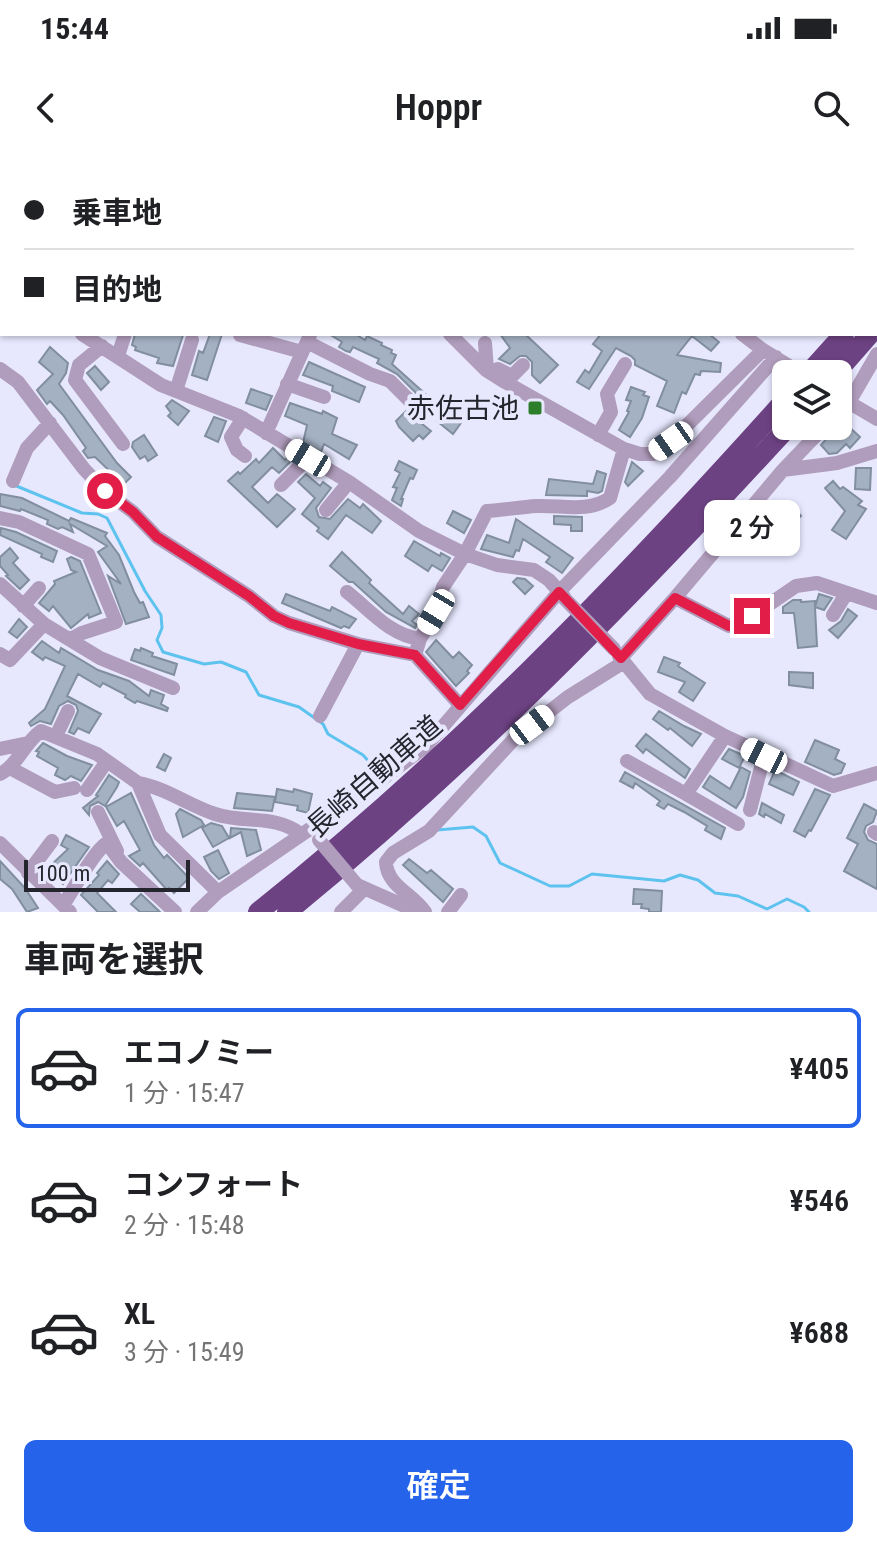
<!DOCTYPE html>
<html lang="ja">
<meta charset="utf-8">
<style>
body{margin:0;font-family:"Roboto Condensed","Noto Sans JP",sans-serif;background:#f2f2f2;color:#202124;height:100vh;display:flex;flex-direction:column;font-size:30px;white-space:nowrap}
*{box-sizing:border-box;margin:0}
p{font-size:26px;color:#757577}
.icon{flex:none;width:44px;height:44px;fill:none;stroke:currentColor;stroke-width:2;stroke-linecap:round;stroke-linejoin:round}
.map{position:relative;height:752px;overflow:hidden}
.drawer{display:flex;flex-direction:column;background:#fff;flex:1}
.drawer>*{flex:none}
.banner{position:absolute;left:0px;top:0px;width:878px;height:176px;box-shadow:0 2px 6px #0004;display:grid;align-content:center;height:176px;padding:0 24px;background:#fff}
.buttons{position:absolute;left:772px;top:200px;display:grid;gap:16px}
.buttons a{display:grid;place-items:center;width:80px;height:80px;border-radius:12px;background:#fff;box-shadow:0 2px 6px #0004;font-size:40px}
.scale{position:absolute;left:24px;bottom:20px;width:166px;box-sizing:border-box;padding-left:8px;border:4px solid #25252d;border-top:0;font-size:22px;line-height:28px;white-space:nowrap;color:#25252d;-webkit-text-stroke:6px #e7e8fe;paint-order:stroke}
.end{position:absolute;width:36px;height:36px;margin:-18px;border:10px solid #e11d48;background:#fff;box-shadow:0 0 0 4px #fff}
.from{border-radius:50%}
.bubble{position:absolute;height:56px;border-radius:12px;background:#fff;box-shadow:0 2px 6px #0004;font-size:26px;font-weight:600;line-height:56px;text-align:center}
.car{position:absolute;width:24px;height:48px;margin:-24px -12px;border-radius:10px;box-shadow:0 0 6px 2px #0007;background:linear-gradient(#fff 24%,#345 0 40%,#fff 0 76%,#345 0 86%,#fff 0)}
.banner b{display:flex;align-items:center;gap:28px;height:76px;font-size:30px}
.banner b+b{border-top:2px solid #e0e0e0}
.banner i{width:20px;height:20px;background:#202124}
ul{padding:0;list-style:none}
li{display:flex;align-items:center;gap:24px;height:120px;margin:0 16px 12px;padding:0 8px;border:4px solid transparent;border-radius:12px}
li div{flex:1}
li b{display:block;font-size:30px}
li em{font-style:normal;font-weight:600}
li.on{border-color:#2563eb}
li>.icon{width:72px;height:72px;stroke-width:1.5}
h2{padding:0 24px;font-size:36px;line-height:96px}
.action{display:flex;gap:16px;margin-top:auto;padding:16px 24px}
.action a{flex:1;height:92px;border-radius:12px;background:#2563eb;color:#fff;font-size:32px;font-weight:600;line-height:92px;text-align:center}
.status{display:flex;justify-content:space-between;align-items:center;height:56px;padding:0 40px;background:#fff;direction:ltr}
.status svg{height:22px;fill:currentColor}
header{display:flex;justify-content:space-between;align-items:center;height:104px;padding:0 24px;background:#fff;font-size:36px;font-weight:600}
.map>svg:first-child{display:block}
</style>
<div class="status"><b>15:44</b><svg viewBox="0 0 49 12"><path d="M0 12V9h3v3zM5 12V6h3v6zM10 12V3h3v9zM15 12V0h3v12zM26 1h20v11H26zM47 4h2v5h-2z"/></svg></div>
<header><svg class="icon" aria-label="back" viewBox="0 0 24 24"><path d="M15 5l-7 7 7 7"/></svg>Hoppr<svg class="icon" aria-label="search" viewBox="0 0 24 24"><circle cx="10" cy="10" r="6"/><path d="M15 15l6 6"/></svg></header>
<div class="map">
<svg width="877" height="752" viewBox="0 0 877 752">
<rect width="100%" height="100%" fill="#e7e8fe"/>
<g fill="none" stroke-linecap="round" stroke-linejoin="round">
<path stroke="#5dc3ee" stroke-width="3" d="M14 325 82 353 98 354 107 358 145 431 161 455 162 468 157 480 163 492 204 504 221 502 246 512 259 535 299 547 323 564 328 574 363 595 380 614
M437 670 473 667 486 676 500 703 550 726H569L592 714 664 721 680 715 698 720 715 733 738 736 767 749 787 739 804 747 809 752"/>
</g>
<path fill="#a4b1c3" stroke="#818e9f" stroke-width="2" d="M135 174 183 175 173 206 157 203 159 198 135 190 136 187 132 185Z
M210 174H222L207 220 192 215 199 191 203 193Z
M329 174H355L365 180 367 176 382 183 381 185 392 190 391 193 396 195 392 204 431 239 426 243 397 214 377 203 379 199 353 187 350 192 346 191 339 187 342 182Z
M500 174H525L558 205 540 223 532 215V202L526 196H520L510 204 499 199 510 188Z
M601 174H709L719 182 711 191 692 176 677 195 721 203 720 212 701 211 700 215 695 214 686 234 682 232 674 253 657 246 667 221 635 205V200L631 196 616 188 589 229 577 222 585 210 589 213 602 191 593 184Z
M50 187 68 203 66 213 59 224 117 303 131 317 119 329 112 324 117 318 95 297 88 298 83 291 86 288 63 255 50 241 47 244 37 230 53 214 39 202Z
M309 202 365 227 359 242 332 231 333 226 303 215Z
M95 206 109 222 101 230 87 213Z
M631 227 645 232 643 235 649 237 642 258 630 277 619 270 629 252 627 251 631 241 626 240Z
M251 229 272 236 266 250 246 243Z
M172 240 189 251 178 265 168 256 171 253 166 246Z
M290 243 322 254 323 251 337 258 332 274 357 285 349 299 324 284 321 292 303 283 307 265 285 256Z
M446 250 461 263 453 274 437 261Z
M406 251 431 271 423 279 419 275 413 281 399 267 396 261Z
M214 257 226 261 218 282 205 276Z
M846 264 860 277 850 288 846 284 837 293 829 294 821 285 839 265 842 268Z
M144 275 157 295 148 301 145 296 140 299 132 287 133 282Z
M273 288 285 300 287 298 291 301 279 313 272 307 252 327 268 343 277 334 295 349 277 367 228 321 238 312 240 314 256 299 259 303Z
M399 301 417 310 413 319 410 318 401 339H403L401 346 392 340 397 328 393 327 400 313 395 310Z
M632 302 643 311 628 326 625 322Z
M856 308H871L870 330 855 329Z
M597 311 606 314 602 331 598 333 587 331V336L546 335 549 319 593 324Z
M306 314 320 326 323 322 331 328 316 348 319 357 330 359 348 339 360 348 363 344 381 361 372 373 346 355 328 379 317 371 319 368 302 354 315 338 298 322Z
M833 321 840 329 843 327 862 341 858 345 866 349 846 379 832 370 845 351 825 328Z
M0 334 22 338 69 361 71 358 107 373 105 376 119 395 134 432 140 443 143 442 149 457 126 464 108 416 121 424 98 392 107 386 70 364 73 372 62 367 58 369 47 364 48 360 21 349 20 351 0 346Z
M783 344 786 348 791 344 801 356 785 370 770 352Z
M453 351 471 360 464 373 447 363Z
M554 356 582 357V371H571V365L554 364Z
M516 359 573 398 562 413 546 402 550 397 523 379 519 391 516 390 513 397 481 389 487 375 509 383Z
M1 368 16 372 57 391 53 402 41 397 42 394 0 375Z
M763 368 772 377 761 388 752 379Z
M414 381 440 396 441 393 450 398 442 411 432 405 428 411 405 396Z
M10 388 18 398 13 403 29 420 20 429 6 416 8 415 0 406V397Z
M342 392 371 420 369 423 403 454 409 446 419 454 412 461 417 465 415 468 386 452 353 422H349L330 406Z
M71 397 80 401 101 453 89 458 88 454 71 468 53 446 49 451 39 443 55 424 54 421 76 412 71 410 67 399Z
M517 418 525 419 533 426 525 434 513 422Z
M286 434 330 451 332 447 356 459 349 468 344 466 341 468 282 443Z
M819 434 832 438 824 450 815 447 817 486 798 488 794 453H783V447L793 440H801V442L815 441V447Z
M848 449 857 456 838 478 829 470 841 461Z
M19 459 27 467 17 478 9 472Z
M436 480 453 498 459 492 472 505 467 511 469 513 456 526 426 492Z
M42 481 59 493 61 488 98 510 129 521 149 536 151 530 164 535 161 544 168 548 167 551 137 541 135 543 125 537 126 535 103 523 100 527 78 514 67 536 101 554 89 573 78 568 74 574 69 572 78 551 76 545 68 541 59 546 51 564 40 561 31 566 29 563 45 549 65 506 45 497 43 500 32 492Z
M141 488 153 493 152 496 177 504 174 515 131 500 135 489 140 491Z
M664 497 680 503 678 506 705 523 693 541 679 532 685 522 658 512Z
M789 512 813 513V528L789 525Z
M659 551 684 566 701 574 692 586 670 568 668 570 653 559Z
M646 574 690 609 685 618 646 589 643 593 636 586Z
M815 580 839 590 835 599 845 604 841 613 834 615 805 602Z
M43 583 67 596 92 605 81 621 71 616 65 620 55 615 58 608 37 596 39 592 36 591Z
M729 589 745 596 739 608 722 599Z
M164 594 171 598 165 611 157 607Z
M741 607 750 612 743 637 736 648 703 627 710 616 730 629Z
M775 610 799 622 793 635 769 624Z
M625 612 725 668 721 679 705 670 707 666 684 652 668 644 664 649 657 645 660 641 635 623 633 628 620 621Z
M109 615 119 622 117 627 105 646 98 642 90 646 89 655 83 648 98 636 96 635Z
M277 629 293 632 294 629 312 634 308 653 297 650 298 646 275 642Z
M815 629 830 635 811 671 809 670 805 677 794 671Z
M131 633 154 685 164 698 167 695 189 718 174 733 169 728 167 730 143 703 140 706 129 696 140 690 124 661 117 666 106 647Z
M237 633 275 637 272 651 234 648Z
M762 643 784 655 781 663 765 654 764 657 759 654Z
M864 644 877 651 873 662 866 666 864 672 868 680 877 684V729L844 711 858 684 847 678Z
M180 649 201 660 204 665 183 677 176 654Z
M211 663 222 666 229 678 213 687 202 668Z
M231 668 256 670 261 690 247 696 241 672 230 678Z
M66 675 89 687 63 724 51 712 53 710 50 706 68 689 61 685Z
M218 690 229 713 219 719 211 711 204 697Z
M409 699 427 713 431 710 453 729 443 742 403 705Z
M0 701 25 728 38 748 27 752 12 729 0 719Z
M107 701 119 714 112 723 108 720 97 733 116 752H98L81 735 99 715 97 713Z
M634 729 662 731 661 752H649V749L641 748 642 744H633Z
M141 734 160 752H140L131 744Z"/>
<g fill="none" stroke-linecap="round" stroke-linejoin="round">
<path stroke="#b09cbc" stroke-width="14" d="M142 0 149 2
M166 0 168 2
M460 0 463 2
M541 0 543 2
M723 0 724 2
M759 0 760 2
M54 2V0
M217 2 218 0
M375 2 376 0
M505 2 506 0
M0 30 2 31
M0 88V92
M0 119 2 120
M82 174 161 225 239 256 349 322 419 371 465 394 497 405 534 410 549 420 564 437
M450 174 486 210 505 222 624 289 640 294H653L671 281 763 190 802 214
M742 174 763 190
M240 175 302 192
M307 182 370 214 390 221 419 250
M485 183 487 210
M102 186 79 205 75 220 123 284
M118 196 125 174
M0 209 18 222 84 309 105 331 133 352 157 377 249 436 274 456 289 463 358 484 415 495 420 479 436 452 443 427 465 394 487 351C503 350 520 347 537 346 562 345 588 353 610 338L624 289
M498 209 512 216 523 205
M287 224 324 237
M176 231 192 180
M838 236 877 259
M838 254 848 244 877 194
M243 258 231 277 237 290 245 296
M266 273 310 175
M598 275 611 252 607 234 625 204
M783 310 837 303 877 291
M13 321 27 288 50 263
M281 325 308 298
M326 350 349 322
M0 358 19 362 88 394 116 462 82 473 71 479
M0 424 44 464 100 498 173 528
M347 432C369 449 389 475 420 479
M675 438 783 310 825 266
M23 446 39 428
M833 455 846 434
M0 494 10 500 44 464
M415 495 460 545
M619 496 650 534 725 576 833 626 877 613
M621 498 675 438 729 466 752 456 796 426 817 423 877 443
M320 556 358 484
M56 576 68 551
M0 589 28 583
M627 601 686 634 725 576
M10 608 55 632 74 628
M0 614C18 605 24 583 41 571L97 594 138 623 160 675 218 732
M138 623C166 628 188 645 215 654 246 664 274 654 301 674
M87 630 107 601
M686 634 738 664
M750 650 764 596
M98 652 117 691
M874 672 877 674
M0 683 70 752
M28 713 52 681
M357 725 418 752
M63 745C74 729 93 692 107 683L121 702 175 752
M197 752 218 732 377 623 426 586 559 432 670 317 776 197
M341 752 364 729
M425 752C412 733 387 726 386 702L393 693 429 671 515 578 568 537 624 502
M448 752 461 735"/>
<path stroke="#6d4283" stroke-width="20" d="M876 137 877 136
M808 214 844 174
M835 214 870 174
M258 752C451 599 622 422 786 239
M287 752C468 605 631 438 789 266"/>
<path stroke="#b09cbc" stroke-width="14" d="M564 438 614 489
M319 680 357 725"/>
</g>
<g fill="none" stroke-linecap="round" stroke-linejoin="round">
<path stroke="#e11d48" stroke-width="10" d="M105 331 133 352 157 377 249 436 274 456 289 463 358 484 415 495 460 545 559 432 621 498 675 438 729 466 752 456"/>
</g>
<rect fill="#2c7e2a" stroke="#e7e8fe" stroke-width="3" x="527" y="240" width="16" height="16" rx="4"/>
<g text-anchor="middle" stroke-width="8" stroke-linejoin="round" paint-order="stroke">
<g font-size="28" fill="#25252d" stroke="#e7e8fe" text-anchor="end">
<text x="519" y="258">赤佐古池</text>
</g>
<g font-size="28" fill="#25252d" stroke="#e7e8fe">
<text transform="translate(374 616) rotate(-41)" y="10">長崎自動車道</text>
</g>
</g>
</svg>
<div class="buttons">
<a><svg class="icon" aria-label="layers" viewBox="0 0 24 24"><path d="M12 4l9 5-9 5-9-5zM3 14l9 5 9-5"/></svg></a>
</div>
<div class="scale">100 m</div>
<i class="end from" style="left:105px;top:331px"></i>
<i class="end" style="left:752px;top:456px"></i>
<div class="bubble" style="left:704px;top:340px;width:96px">2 分</div>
<i class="car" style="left:671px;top:281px;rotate:235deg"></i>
<i class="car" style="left:308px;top:298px;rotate:301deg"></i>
<i class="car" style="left:436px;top:452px;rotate:211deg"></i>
<i class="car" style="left:532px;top:565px;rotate:53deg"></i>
<i class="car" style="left:764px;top:596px;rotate:296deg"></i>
<div class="banner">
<b><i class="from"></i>乗車地</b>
<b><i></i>目的地</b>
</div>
</div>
<section class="drawer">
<h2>車両を選択</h2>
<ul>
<li class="on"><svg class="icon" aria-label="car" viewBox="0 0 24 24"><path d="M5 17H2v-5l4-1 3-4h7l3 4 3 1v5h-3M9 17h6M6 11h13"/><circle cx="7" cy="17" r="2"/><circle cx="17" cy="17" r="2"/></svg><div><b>エコノミー</b><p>1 分 · 15:47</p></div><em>¥405</em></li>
<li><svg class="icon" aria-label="car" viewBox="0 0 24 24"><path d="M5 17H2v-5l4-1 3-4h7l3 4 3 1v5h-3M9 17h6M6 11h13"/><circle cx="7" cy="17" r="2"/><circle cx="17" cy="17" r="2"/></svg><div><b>コンフォート</b><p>2 分 · 15:48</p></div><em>¥546</em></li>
<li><svg class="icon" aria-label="car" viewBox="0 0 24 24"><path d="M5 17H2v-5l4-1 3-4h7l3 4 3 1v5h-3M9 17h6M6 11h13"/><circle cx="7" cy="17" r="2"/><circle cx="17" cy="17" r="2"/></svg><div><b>XL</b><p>3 分 · 15:49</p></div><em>¥688</em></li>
</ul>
<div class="action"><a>確定</a></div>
</section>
